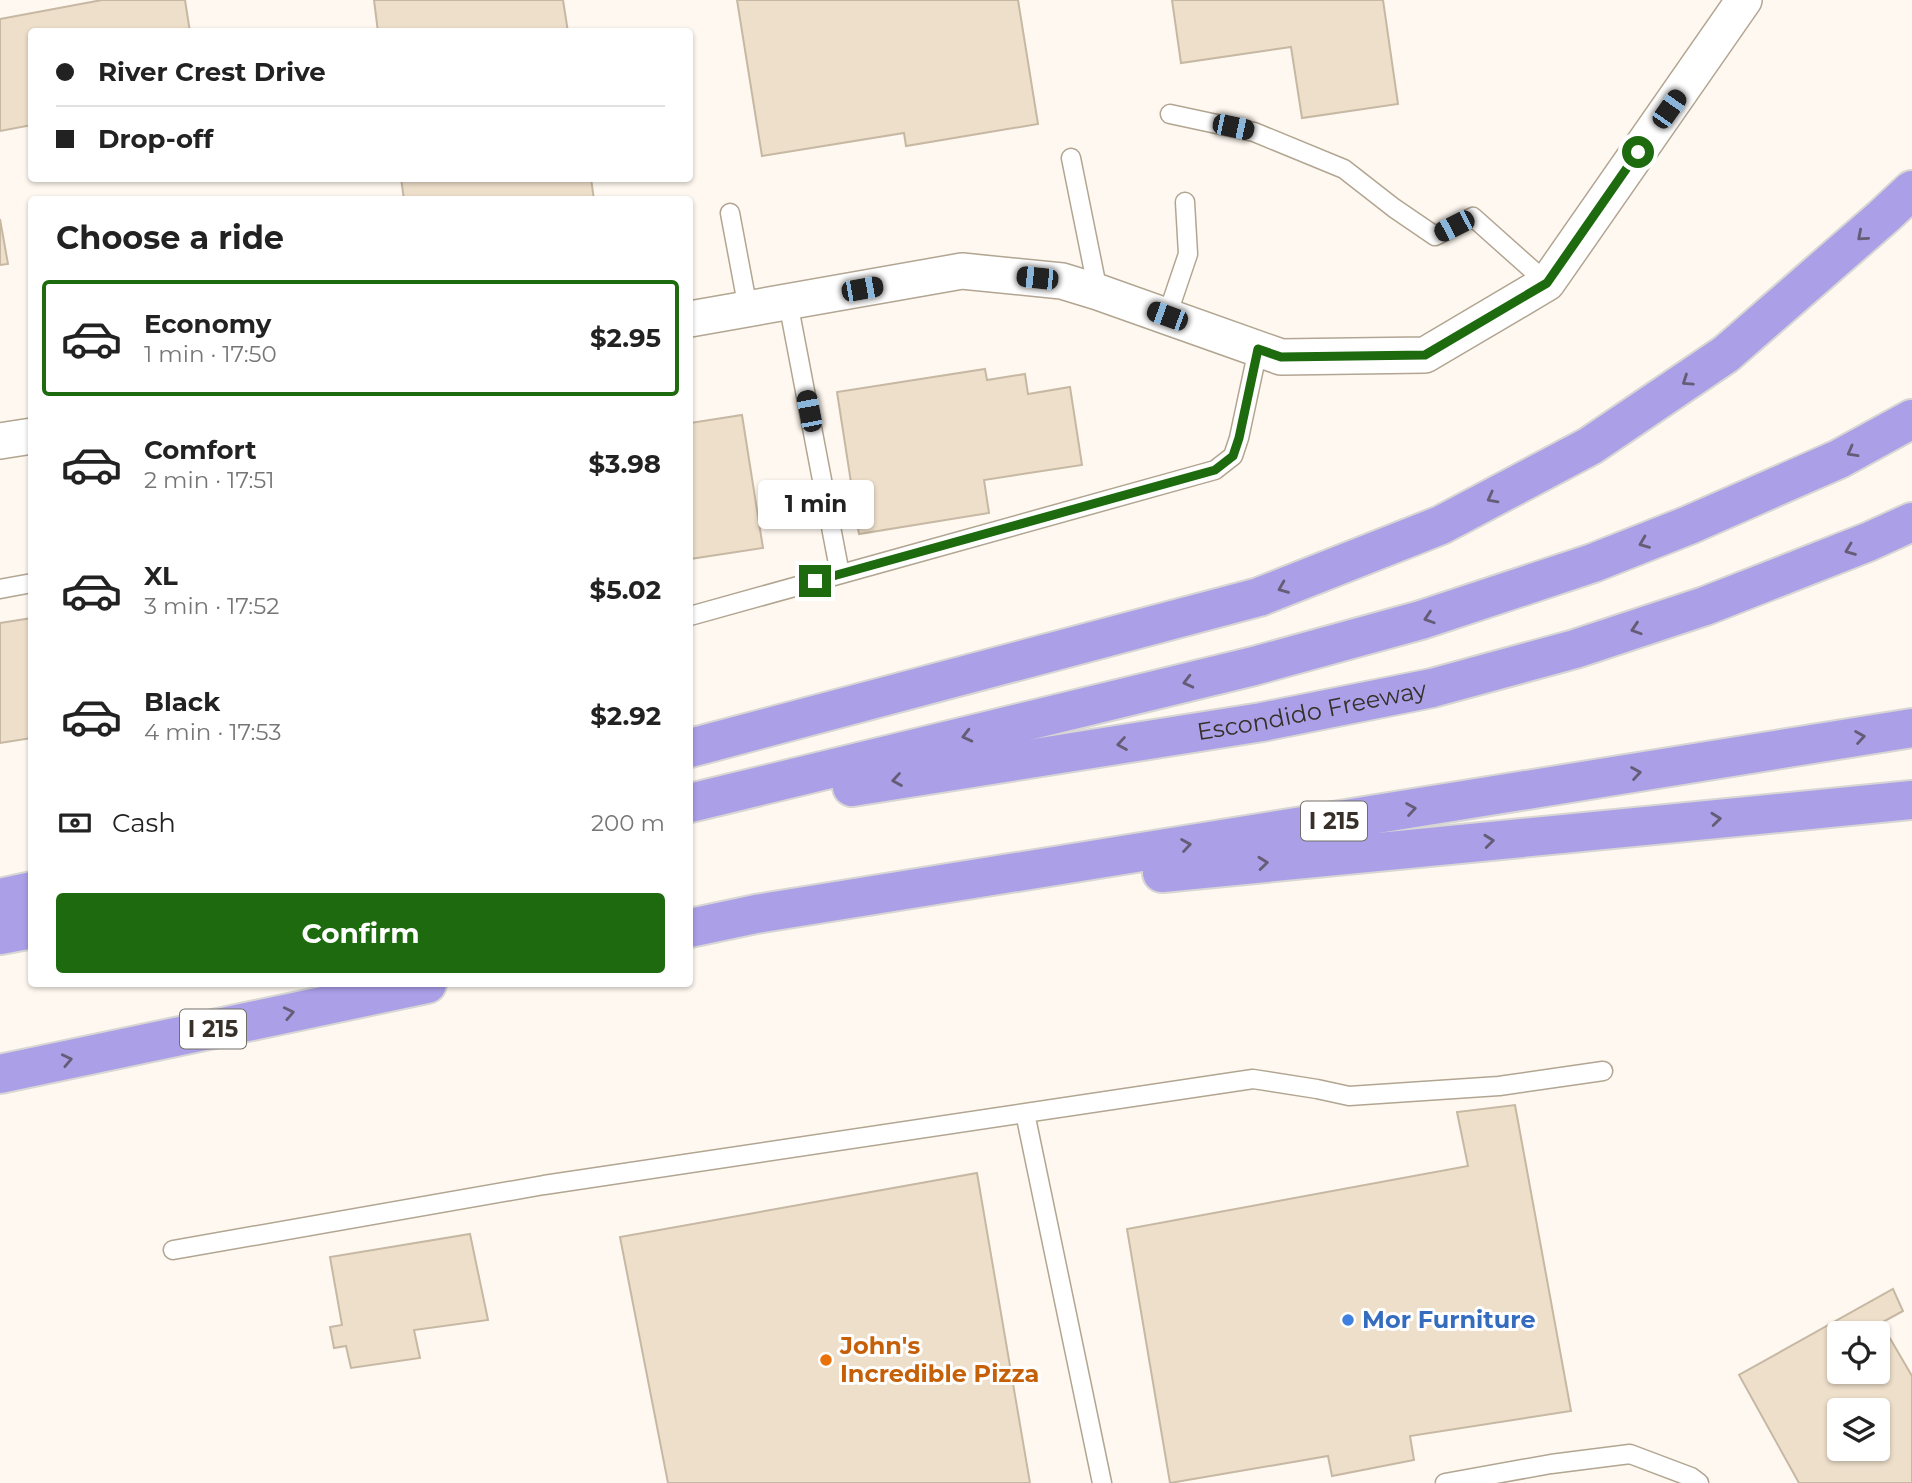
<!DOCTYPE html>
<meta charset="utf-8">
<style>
body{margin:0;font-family:Montserrat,sans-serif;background:#f6f6f6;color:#222;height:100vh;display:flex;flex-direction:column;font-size:26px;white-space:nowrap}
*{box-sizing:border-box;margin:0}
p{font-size:23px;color:#767676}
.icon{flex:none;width:38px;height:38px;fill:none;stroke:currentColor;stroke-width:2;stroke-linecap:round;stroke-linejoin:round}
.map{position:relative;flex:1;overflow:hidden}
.side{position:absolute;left:28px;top:196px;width:665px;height:791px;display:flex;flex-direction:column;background:#fff;border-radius:7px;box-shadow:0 2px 5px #0004}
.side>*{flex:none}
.banner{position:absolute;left:28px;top:28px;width:665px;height:154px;border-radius:7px;box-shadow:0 2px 5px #0004;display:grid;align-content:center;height:154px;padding:0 28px;background:#fff}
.buttons{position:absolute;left:1827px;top:1321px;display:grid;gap:14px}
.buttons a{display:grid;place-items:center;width:63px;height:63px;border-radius:7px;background:#fff;box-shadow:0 2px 5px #0004;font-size:35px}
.end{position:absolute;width:32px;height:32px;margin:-16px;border:9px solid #1d6b0e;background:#fff;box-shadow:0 0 0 4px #fff}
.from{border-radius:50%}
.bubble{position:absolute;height:49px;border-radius:7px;background:#fff;box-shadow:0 2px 5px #0004;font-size:23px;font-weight:700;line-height:49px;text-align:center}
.car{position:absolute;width:21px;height:42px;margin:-21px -10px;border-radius:9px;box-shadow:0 0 5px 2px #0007;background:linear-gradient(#222 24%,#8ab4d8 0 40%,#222 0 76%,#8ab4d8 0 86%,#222 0)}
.banner b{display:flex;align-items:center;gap:24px;height:66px;font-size:26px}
.banner b+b{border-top:2px solid #e0e0e0}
.banner i{width:18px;height:18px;background:#222}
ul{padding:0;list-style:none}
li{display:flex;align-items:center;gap:21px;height:116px;margin:0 14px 10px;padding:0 14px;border:4px solid transparent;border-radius:7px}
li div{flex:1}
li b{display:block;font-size:26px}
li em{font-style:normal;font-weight:700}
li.current{border-color:#1d6b0e}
li>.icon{width:63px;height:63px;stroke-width:1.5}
h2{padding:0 28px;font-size:32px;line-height:84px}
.pay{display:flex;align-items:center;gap:18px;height:77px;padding:0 28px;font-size:26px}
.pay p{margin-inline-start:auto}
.cta{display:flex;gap:14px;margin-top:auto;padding:14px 28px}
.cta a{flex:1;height:80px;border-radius:7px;background:#1d6b0e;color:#fff;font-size:28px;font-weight:700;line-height:80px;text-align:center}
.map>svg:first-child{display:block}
</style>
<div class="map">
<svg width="1912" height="1483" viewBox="0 0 1912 1483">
<rect width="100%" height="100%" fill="#fef8f0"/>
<path fill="#eedfca" stroke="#c6b8a3" stroke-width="2" fill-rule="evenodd" d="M102 0H185L190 32H32V125L0 131V19Z
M374 0H563L568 32H378Z
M737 0H1018L1038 124 906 146 904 133 762 156Z
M1172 0H1383L1398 104 1302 118 1291 47 1181 63Z
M401 178H591L594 200H404Z
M0 219 8 264 0 265Z
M985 369 987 380 1025 374 1028 394 1070 387 1082 465 984 480 989 513 859 534 837 392Z
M742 415 763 548 690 559V423Z
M32 618V738L0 743V623Z
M1515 1105 1571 1411 1410 1436 1414 1460 1332 1476 1328 1456 1170 1483 1127 1229 1468 1166 1457 1112Z
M977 1173 1030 1483H668L620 1237Z
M470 1234 488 1320 414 1330 420 1358 351 1368 346 1346 334 1348 330 1327 342 1325 330 1257Z
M1893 1289 1903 1311 1881 1323 1912 1376V1483H1799L1739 1375ZM1839 1334H1878V1372H1839ZM1839 1410H1878V1449H1839Z"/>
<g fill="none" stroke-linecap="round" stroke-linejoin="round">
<defs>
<path id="lane" d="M1170 114 1254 132 1344 169 1394 208 1435 236 1473 217 1547 283
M1071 158 1098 292
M730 213 748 309
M788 302 840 574
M1167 316 1188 254 1185 202
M0 589 32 583
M690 616 1215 470 1233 456 1239 438 1258 349
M1025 1113 1102 1483
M173 1250 544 1185 1253 1079 1317 1089 1349 1096 1499 1086 1603 1071
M1445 1483 1551 1464 1630 1454 1691 1477 1699 1483"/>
<path id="street" d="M690 319 962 271 1062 281 1098 292 1281 357 1425 355 1547 283 1744 0
M0 441 32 436"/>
<g id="highway">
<path d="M690 748 1259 597 1441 525 1590 446 1726 354 1883 217 1912 190"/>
<path id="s1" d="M852 787 1262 722 1432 688 1575 649 1705 606 1868 542 1912 522"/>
<path d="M690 803 1254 666 1421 620 1593 563 1689 525 1839 459 1912 419"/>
<path d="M1162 873 1912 800"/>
<path d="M0 898 32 891"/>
<path d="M690 928 756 914 1912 728"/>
<path d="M0 935 32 929"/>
<path d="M0 1074 427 984"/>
</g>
</defs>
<use href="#lane" stroke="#b2a591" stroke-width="21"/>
<use href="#street" stroke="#b2a591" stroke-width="38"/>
<use href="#highway" stroke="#d7d6d4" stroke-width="42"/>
<use href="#lane" stroke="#fff" stroke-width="18"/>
<use href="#street" stroke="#fff" stroke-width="35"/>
<use href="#highway" stroke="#ab9fe8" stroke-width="38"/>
</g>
<defs><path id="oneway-chevron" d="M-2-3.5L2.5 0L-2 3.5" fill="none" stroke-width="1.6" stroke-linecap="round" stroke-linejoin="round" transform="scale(1.75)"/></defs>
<g stroke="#655c75">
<use href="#oneway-chevron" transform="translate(1862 236) rotate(139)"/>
<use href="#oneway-chevron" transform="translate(1687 381) rotate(146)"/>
<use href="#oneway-chevron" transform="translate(1852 452) rotate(151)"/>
<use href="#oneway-chevron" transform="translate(1492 498) rotate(152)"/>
<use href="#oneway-chevron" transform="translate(1644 543) rotate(158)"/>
<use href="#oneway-chevron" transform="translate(1850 550) rotate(159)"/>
<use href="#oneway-chevron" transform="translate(1283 588) rotate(158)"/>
<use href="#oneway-chevron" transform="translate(1429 618) rotate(162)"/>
<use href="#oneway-chevron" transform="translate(1636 629) rotate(162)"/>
<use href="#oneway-chevron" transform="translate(1188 682) rotate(166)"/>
<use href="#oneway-chevron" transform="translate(967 736) rotate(166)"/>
<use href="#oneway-chevron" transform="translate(1860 737) rotate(-9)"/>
<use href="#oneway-chevron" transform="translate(1122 744) rotate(171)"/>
<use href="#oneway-chevron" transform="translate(1636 773) rotate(-9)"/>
<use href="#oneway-chevron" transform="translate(897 780) rotate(171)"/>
<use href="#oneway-chevron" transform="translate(1411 809) rotate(-9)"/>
<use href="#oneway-chevron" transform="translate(1716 819) rotate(-6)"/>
<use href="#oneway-chevron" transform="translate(1489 841) rotate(-6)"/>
<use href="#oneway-chevron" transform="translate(1186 845) rotate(-9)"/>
<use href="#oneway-chevron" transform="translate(1263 863) rotate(-6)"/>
<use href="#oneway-chevron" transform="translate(289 1013) rotate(-12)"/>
<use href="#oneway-chevron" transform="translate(67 1060) rotate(-12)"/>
</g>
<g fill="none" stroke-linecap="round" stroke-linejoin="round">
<path stroke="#1d6b0e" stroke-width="9" d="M815 581 1215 470 1233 456 1239 438 1258 349 1281 357 1425 355 1547 283 1638 152"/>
</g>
<circle fill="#3f7fe0" stroke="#fff" stroke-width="2.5" cx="1348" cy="1320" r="7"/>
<circle fill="#e8710a" stroke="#fff" stroke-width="2.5" cx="826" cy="1360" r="7"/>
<g text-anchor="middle" stroke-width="6" stroke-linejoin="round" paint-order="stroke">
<g fill="#fff" stroke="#726e68" stroke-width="2">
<rect x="1301" y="801.5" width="66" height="39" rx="5"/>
<rect x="180" y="1009.5" width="66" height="39" rx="5"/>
</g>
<g font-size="23" font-weight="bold" fill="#363028">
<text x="1334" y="829">I 215</text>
<text x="213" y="1037">I 215</text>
</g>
<g font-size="24" fill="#363028" stroke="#fff">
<text dy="8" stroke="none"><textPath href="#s1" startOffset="466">Escondido Freeway</textPath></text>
</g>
<g font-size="24" font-weight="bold" fill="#366cbe" stroke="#fff" text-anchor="start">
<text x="1362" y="1328">Mor Furniture</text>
</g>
<g font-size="24" font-weight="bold" fill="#c56008" stroke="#fff" text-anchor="start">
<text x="840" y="1354">John's<tspan x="840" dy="28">Incredible Pizza</tspan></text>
</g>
</g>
</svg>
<div class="buttons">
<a><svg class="icon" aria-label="locate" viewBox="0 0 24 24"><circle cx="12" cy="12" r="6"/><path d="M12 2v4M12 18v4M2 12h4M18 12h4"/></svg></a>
<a><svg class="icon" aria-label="layers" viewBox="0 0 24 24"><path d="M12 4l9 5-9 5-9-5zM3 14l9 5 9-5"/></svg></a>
</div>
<i class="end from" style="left:1638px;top:152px"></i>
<i class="end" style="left:815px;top:581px"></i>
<div class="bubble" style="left:758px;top:480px;width:116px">1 min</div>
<i class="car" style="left:1669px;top:109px;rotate:35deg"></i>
<i class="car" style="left:1233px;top:127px;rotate:102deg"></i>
<i class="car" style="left:1454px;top:226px;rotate:243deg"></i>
<i class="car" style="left:1037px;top:278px;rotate:276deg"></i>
<i class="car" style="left:862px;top:289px;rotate:80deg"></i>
<i class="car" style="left:1167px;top:316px;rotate:290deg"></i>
<i class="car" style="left:809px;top:411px;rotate:349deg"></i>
<div class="banner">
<b><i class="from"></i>River Crest Drive</b>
<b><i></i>Drop-off</b>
</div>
<section class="side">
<h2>Choose a ride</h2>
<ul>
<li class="current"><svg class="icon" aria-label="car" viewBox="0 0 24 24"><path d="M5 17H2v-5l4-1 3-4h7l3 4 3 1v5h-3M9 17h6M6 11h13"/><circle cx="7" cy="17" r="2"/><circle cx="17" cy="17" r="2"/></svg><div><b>Economy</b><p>1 min · 17:50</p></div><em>$2.95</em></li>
<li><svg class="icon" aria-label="car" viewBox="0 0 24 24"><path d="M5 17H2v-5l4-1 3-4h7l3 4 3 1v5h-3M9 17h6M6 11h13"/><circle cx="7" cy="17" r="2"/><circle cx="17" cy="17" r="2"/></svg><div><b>Comfort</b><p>2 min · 17:51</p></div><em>$3.98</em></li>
<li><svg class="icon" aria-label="car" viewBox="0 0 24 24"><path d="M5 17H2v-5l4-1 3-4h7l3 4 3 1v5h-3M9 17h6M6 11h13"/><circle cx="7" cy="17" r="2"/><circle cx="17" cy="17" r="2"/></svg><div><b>XL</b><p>3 min · 17:52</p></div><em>$5.02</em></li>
<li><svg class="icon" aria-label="car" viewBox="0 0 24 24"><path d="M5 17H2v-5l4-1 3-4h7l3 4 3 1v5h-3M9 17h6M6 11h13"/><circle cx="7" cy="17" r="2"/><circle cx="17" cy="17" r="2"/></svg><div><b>Black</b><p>4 min · 17:53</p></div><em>$2.92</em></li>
</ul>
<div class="pay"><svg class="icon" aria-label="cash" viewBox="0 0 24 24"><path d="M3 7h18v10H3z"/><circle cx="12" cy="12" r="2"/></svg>Cash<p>200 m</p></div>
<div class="cta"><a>Confirm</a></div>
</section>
</div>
